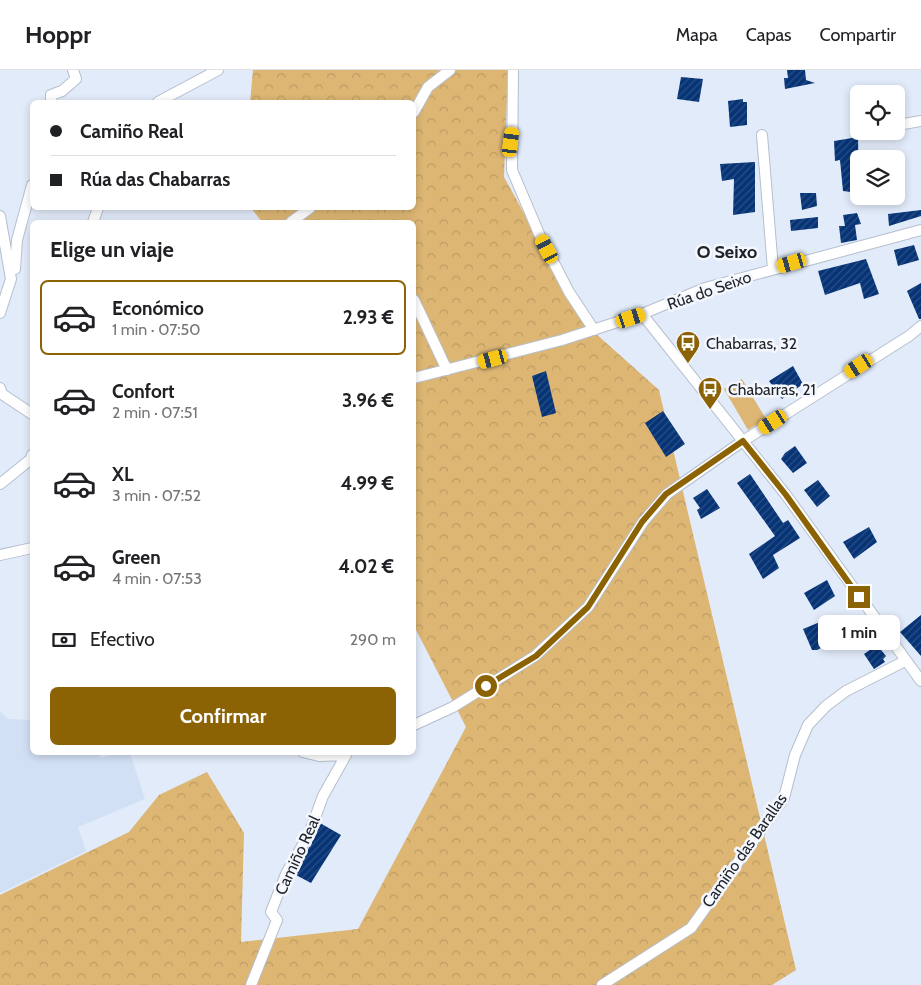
<!DOCTYPE html>
<html lang="es">
<meta charset="utf-8">
<style>
body{margin:0;font-family:Cabin,sans-serif;background:#f2f2f2;color:#202124;height:100vh;display:flex;flex-direction:column;font-size:19px;white-space:nowrap}
*{box-sizing:border-box;margin:0}
p{font-size:16px;color:#757577}
.icon{flex:none;width:28px;height:28px;fill:none;stroke:currentColor;stroke-width:2;stroke-linecap:round;stroke-linejoin:round}
.map{position:relative;flex:1;overflow:hidden}
.drawer{position:absolute;left:30px;top:150px;width:386px;height:535px;display:flex;flex-direction:column;background:#fff;border-radius:8px;box-shadow:0 2px 8px #0003}
.drawer>*{flex:none}
.top-card{position:absolute;left:30px;top:30px;width:386px;height:110px;border-radius:8px;box-shadow:0 2px 8px #0003;display:grid;align-content:center;height:110px;padding:0 20px;background:#fff}
.tools{position:absolute;left:850px;top:15px;display:grid;gap:10px}
.tools a{display:grid;place-items:center;width:55px;height:55px;border-radius:8px;background:#fff;box-shadow:0 2px 8px #0003;font-size:25px}
.end{position:absolute;width:22px;height:22px;margin:-11px;border:6px solid #8c6304;background:#fff;box-shadow:0 0 0 2px #fff}
.from{border-radius:50%}
.bubble{position:absolute;height:35px;border-radius:8px;background:#fff;box-shadow:0 2px 8px #0003;font-size:16px;font-weight:700;line-height:35px;text-align:center}
.car{position:absolute;width:15px;height:30px;margin:-15px -8px;border-radius:6px;box-shadow:0 0 4px 1px #0007;background:linear-gradient(#f5c518 24%,#345 0 40%,#f5c518 0 76%,#345 0 86%,#f5c518 0)}
.top-card b{display:flex;align-items:center;gap:18px;height:48px;font-size:19px}
.top-card b+b{border-top:1px solid #e0e0e0}
.top-card i{width:12px;height:12px;background:#202124}
ul{padding:0;list-style:none}
li{display:flex;align-items:center;gap:15px;height:75px;margin:0 10px 8px;padding:0 10px;border:2px solid transparent;border-radius:8px}
li div{flex:1}
li b{display:block;font-size:19px}
li em{font-style:normal;font-weight:700}
li.current{border-color:#8c6304}
li>.icon{width:45px;height:45px;stroke-width:1.5}
h2{padding:0 20px;font-size:22px;line-height:60px}
.pay{display:flex;align-items:center;gap:12px;height:55px;padding:0 20px;font-size:19px}
.pay p{margin-inline-start:auto}
.button{display:flex;gap:10px;margin-top:auto;padding:10px 20px}
.button a{flex:1;height:58px;border-radius:8px;background:#8c6304;color:#fff;font-size:20px;font-weight:700;line-height:58px;text-align:center}
header{display:flex;align-items:center;gap:30px;box-sizing:border-box;height:70px;padding:0 25px;background:#fff;border-bottom:1px solid #e0e0e0}
header strong{font-size:24px}
nav{display:flex;gap:28px;margin-inline-start:auto;font-size:18px}
.map>svg:first-child{display:block}
</style>
<header>
<strong>Hoppr</strong>
<nav><a>Mapa</a><a>Capas</a><a>Compartir</a></nav>
</header>
<div class="map">
<svg width="921" height="915" viewBox="0 0 921 915">
<defs>
<pattern id="forest-crowns" width="20" height="18" patternUnits="userSpaceOnUse" patternTransform="scale(1.25)"><rect width="20" height="18" fill="#ddb674"/><path d="M2 6a3 3 0 1 1 6 0M12 15a3 3 0 1 1 6 0" fill="none" stroke="#bd9c64"/></pattern>
<pattern id="building-hatch" width="6" height="6" patternUnits="userSpaceOnUse" patternTransform="scale(1.25)"><rect width="6" height="6" fill="#063476"/><path d="M-1 1l2-2M0 6l6-6M5 7l2-2" fill="none" stroke="#2a4f84"/></pattern>
</defs>
<rect width="100%" height="100%" fill="#e2ebfa"/>
<path fill="#d2e0f5" d="M0 641 8 649 32 650V682L99 683 101 688 118 683H130L145 729 78 757 86 781 0 823Z"/>
<path fill="url(#forest-crowns)" d="M253 0H508L504 107 585 254 659 320 796 900 772 915H0V825L129 762 159 725 207 702 244 763 241 872 358 859 466 657 414 556V152H262L251 138H414V32H250Z"/>
<path fill="#ddb674" d="M742 309 766 349 748 360 724 319Z"/>
<path fill="url(#building-hatch)" d="M787 0H805L806 10 815 13 785 19 784 8H788Z
M681 7 703 9 699 32 677 29Z
M743 29V32H747V55L730 57 728 31Z
M858 67 859 123 843 121 840 90 835 91 834 71Z
M755 92V142L733 145 734 109 722 111 720 94Z
M800 123H816L817 136 802 140Z
M921 140V146L889 156 888 144Z
M857 143 861 154 855 155 857 170 841 173 839 156H845L843 145Z
M818 147V158L791 161 790 150Z
M914 175 919 190 898 196 894 180Z
M866 189 879 224 864 229 860 213 825 225 818 201Z
M921 213V249H919L907 221Z
M793 296 803 314 782 329 769 311Z
M546 301 556 343 542 347 532 306Z
M663 341 685 374 666 387 645 353Z
M795 376 807 393 793 403 781 389 785 383Z
M750 404 783 453 788 450 800 468 773 485 779 498 763 509 749 484 775 466 737 413Z
M818 410 830 426 817 437 804 420Z
M707 419 720 438 701 449 697 440 700 438 693 428Z
M869 457 877 472 854 489 843 472Z
M827 510 835 526 814 540 804 523Z
M921 545V586L900 562Z
M820 552 824 563 841 554 846 565 817 580H812L803 559Z
M877 575 886 586 883 589 885 592 874 599 864 584Z
M320 753 341 765 311 813 294 804 315 767Z"/>
<g fill="none" stroke-linecap="round" stroke-linejoin="round">
<defs>
<path id="minor" d="M513 0 512 100 540 166 569 222 594 260
M51 32V25L62 21 76 9 73 0
M158 32 218 0
M414 42 428 17 450 0
M898 55 921 51
M762 65 773 199
M0 146 11 209 0 243
M93 152 98 138
M291 152 310 138
M15 199 17 170 32 115
M414 230 447 300
M642 244 786 425 921 611
M414 308 562 270 642 244 705 218 921 160
M0 318 2 324 32 344
M0 414 31 389 32 385
M0 485 32 478
M414 655 453 637 535 586 588 537 643 452 667 424 743 371 909 266 921 256
M251 915 277 850 271 842 286 804 309 764 323 726 346 685 319 686 303 682
M602 915 691 858 784 728 795 685 808 655 826 636 846 621 905 591"/>
</defs>
<use href="#minor" stroke="#b6bfcd" stroke-width="12"/>
<use href="#minor" stroke="#fff" stroke-width="10"/>
</g>
<g fill="none" stroke-linecap="round" stroke-linejoin="round">
<path stroke="#8c6304" stroke-width="6" d="M486 616 536 586 588 537 642 452 666 424 743 371 786 425 859 527"/>
</g>
<defs>
<symbol id="bus-pin" viewBox="-11 -11 22 30"><path d="M0 17L-7.5 6A9.5 9.5 0 1 1 7.5 6Z" fill="#8c6304" stroke="#f4f8fe"/><path d="M-5-6H5V4H4V6H2V4H-2V6H-4V4H-5ZM-3.5-4V0h7V-4ZM-3.5 1.2v1.5H-2V1.2ZM2 1.2v1.5H3.5V1.2Z" fill="#fff"/></symbol>
</defs>
<g fill-rule="evenodd">
<use href="#bus-pin" x="674" y="259" width="28" height="38"/>
<use href="#bus-pin" x="696" y="305" width="28" height="38"/>
</g>
<g text-anchor="middle" stroke-width="5" stroke-linejoin="round" paint-order="stroke">
<g font-size="16" fill="#1e2227" stroke="#f4f8fe">
<text transform="translate(709 220) rotate(-19)" y="6">Rúa do Seixo</text>
<text transform="translate(744 780) rotate(-55)" y="6">Camiño das Barallas</text>
<text transform="translate(297 785) rotate(-65)" y="6">Camiño Real</text>
</g>
<g font-size="16" fill="#1e2227" stroke="#f4f8fe" text-anchor="start">
<text x="706" y="279">Chabarras, 32</text>
<text x="728" y="325">Chabarras, 21</text>
</g>
<g font-size="18" font-weight="bold" fill="#1e2227" stroke="#f4f8fe">
<text x="727" y="188">O Seixo</text>
</g>
</g>
</svg>
<div class="tools">
<a><svg class="icon" aria-label="locate" viewBox="0 0 24 24"><circle cx="12" cy="12" r="6"/><path d="M12 2v4M12 18v4M2 12h4M18 12h4"/></svg></a>
<a><svg class="icon" aria-label="layers" viewBox="0 0 24 24"><path d="M12 4l9 5-9 5-9-5zM3 14l9 5 9-5"/></svg></a>
</div>
<i class="end from" style="left:486px;top:616px"></i>
<i class="end" style="left:859px;top:527px"></i>
<div class="bubble" style="left:818px;top:545px;width:82px">1 min</div>
<i class="car" style="left:511px;top:72px;rotate:7deg"></i>
<i class="car" style="left:547px;top:179px;rotate:332deg"></i>
<i class="car" style="left:792px;top:193px;rotate:254deg"></i>
<i class="car" style="left:631px;top:248px;rotate:72deg"></i>
<i class="car" style="left:493px;top:289px;rotate:255deg"></i>
<i class="car" style="left:859px;top:296px;rotate:237deg"></i>
<i class="car" style="left:773px;top:352px;rotate:237deg"></i>
<div class="top-card">
<b><i class="from"></i>Camiño Real</b>
<b><i></i>Rúa das Chabarras</b>
</div>
<section class="drawer">
<h2>Elige un viaje</h2>
<ul>
<li class="current"><svg class="icon" aria-label="car" viewBox="0 0 24 24"><path d="M5 17H2v-5l4-1 3-4h7l3 4 3 1v5h-3M9 17h6M6 11h13"/><circle cx="7" cy="17" r="2"/><circle cx="17" cy="17" r="2"/></svg><div><b>Económico</b><p>1 min · 07:50</p></div><em>2.93 €</em></li>
<li><svg class="icon" aria-label="car" viewBox="0 0 24 24"><path d="M5 17H2v-5l4-1 3-4h7l3 4 3 1v5h-3M9 17h6M6 11h13"/><circle cx="7" cy="17" r="2"/><circle cx="17" cy="17" r="2"/></svg><div><b>Confort</b><p>2 min · 07:51</p></div><em>3.96 €</em></li>
<li><svg class="icon" aria-label="car" viewBox="0 0 24 24"><path d="M5 17H2v-5l4-1 3-4h7l3 4 3 1v5h-3M9 17h6M6 11h13"/><circle cx="7" cy="17" r="2"/><circle cx="17" cy="17" r="2"/></svg><div><b>XL</b><p>3 min · 07:52</p></div><em>4.99 €</em></li>
<li><svg class="icon" aria-label="car" viewBox="0 0 24 24"><path d="M5 17H2v-5l4-1 3-4h7l3 4 3 1v5h-3M9 17h6M6 11h13"/><circle cx="7" cy="17" r="2"/><circle cx="17" cy="17" r="2"/></svg><div><b>Green</b><p>4 min · 07:53</p></div><em>4.02 €</em></li>
</ul>
<div class="pay"><svg class="icon" aria-label="cash" viewBox="0 0 24 24"><path d="M3 7h18v10H3z"/><circle cx="12" cy="12" r="2"/></svg>Efectivo<p>290 m</p></div>
<div class="button"><a>Confirmar</a></div>
</section>
</div>
